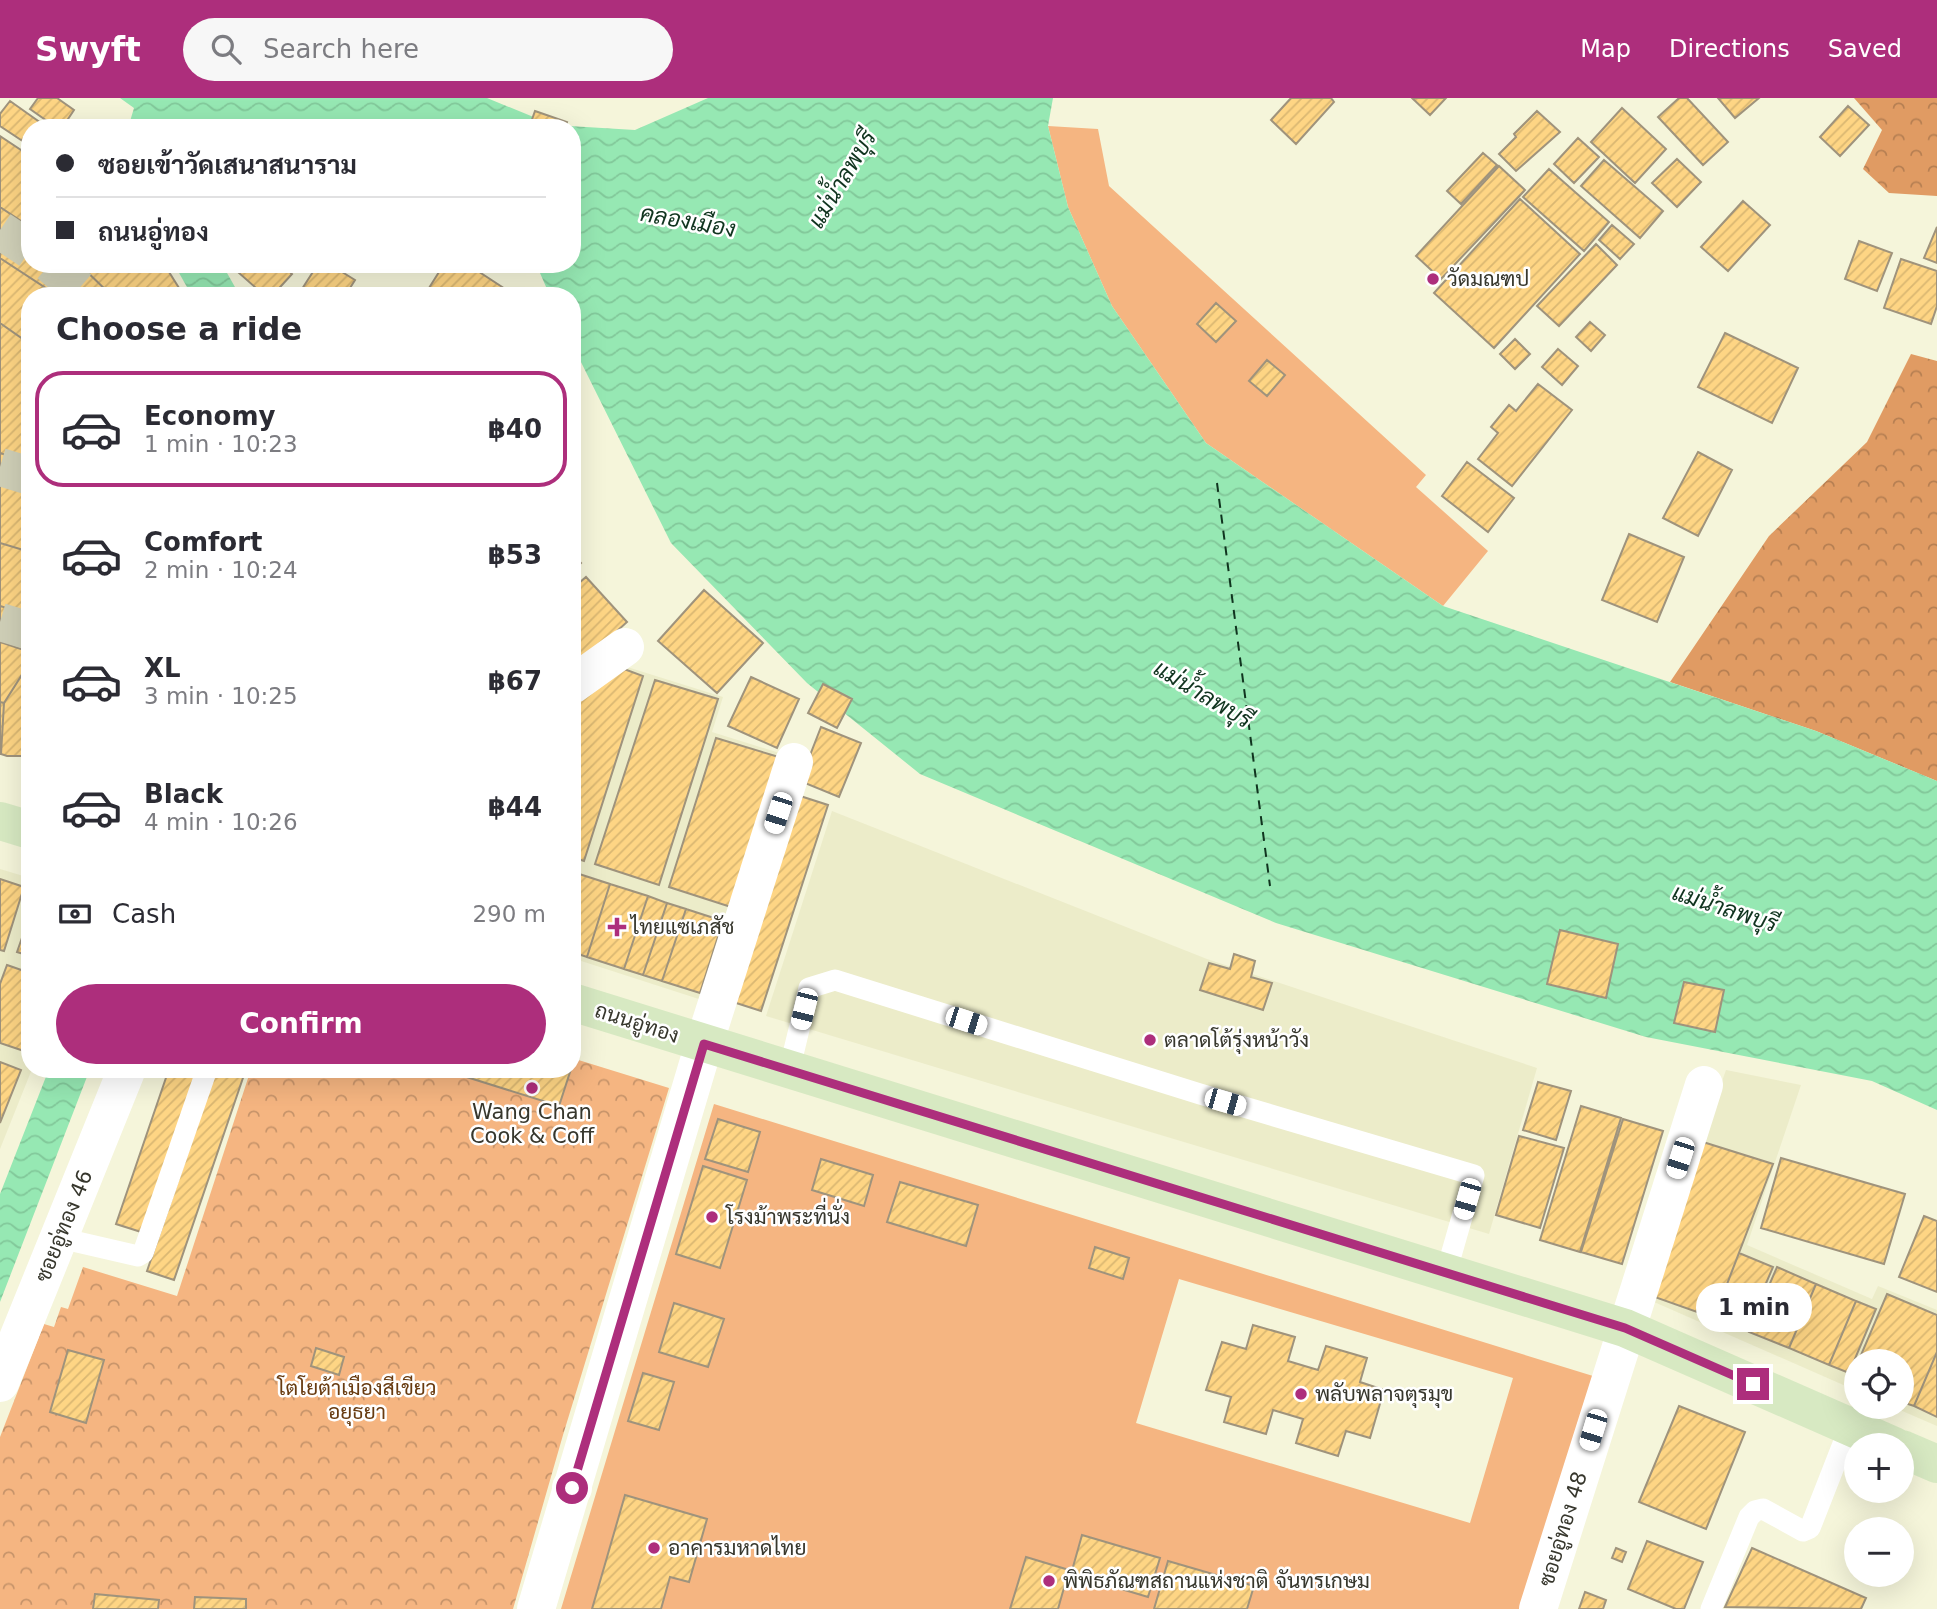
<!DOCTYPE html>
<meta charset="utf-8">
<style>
body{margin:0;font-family:"DejaVu Sans",Sarabun,sans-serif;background:#f7f7f7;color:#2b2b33;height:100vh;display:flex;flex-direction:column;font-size:26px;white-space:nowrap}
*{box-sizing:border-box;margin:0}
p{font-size:23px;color:#7c7c81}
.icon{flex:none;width:38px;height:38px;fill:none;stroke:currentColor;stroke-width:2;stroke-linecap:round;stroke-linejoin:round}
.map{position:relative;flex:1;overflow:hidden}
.details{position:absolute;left:21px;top:189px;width:560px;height:791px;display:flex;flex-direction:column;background:#fff;border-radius:28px;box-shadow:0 7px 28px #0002}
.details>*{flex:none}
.guide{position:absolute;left:21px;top:21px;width:560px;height:154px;border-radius:28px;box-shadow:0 7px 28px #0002;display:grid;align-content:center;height:154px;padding:0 35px;background:#fff}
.fabs{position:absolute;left:1844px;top:1251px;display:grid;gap:14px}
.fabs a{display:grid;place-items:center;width:70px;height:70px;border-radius:50%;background:#fff;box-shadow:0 7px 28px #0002;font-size:35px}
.end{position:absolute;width:32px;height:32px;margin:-16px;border:9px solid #ad2e7c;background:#fff;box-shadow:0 0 0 4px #fff}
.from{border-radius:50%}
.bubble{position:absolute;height:49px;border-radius:24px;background:#fff;box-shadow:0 7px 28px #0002;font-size:23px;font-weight:800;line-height:49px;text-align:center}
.car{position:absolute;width:21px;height:42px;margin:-21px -10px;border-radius:9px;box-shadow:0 0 5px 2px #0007;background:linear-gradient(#fff 24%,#345 0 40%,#fff 0 76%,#345 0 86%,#fff 0)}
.guide b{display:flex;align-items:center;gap:24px;height:66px;font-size:26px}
.guide b+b{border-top:2px solid #e1e1e2}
.guide i{width:18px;height:18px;background:#2b2b33}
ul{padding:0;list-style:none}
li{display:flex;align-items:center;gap:21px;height:116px;margin:0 14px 10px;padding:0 21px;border:4px solid transparent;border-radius:28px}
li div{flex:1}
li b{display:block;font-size:26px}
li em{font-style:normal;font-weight:800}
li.on{border-color:#ad2e7c}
li>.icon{width:63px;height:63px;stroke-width:1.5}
h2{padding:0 35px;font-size:32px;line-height:84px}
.pay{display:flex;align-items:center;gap:18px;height:77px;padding:0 35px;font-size:26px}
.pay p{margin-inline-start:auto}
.action{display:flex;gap:14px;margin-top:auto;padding:14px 35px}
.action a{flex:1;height:80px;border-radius:42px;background:#ad2e7c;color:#fff;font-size:28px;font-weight:800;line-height:80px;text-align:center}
header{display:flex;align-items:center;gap:42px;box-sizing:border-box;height:98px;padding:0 35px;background:#ad2e7c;color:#fff}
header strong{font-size:33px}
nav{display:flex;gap:38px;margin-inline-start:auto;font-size:24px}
.search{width:490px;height:63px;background:#f7f7f7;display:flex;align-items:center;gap:18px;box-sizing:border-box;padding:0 24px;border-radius:38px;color:#7c7c81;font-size:26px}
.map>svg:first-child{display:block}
</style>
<header>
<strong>Swyft</strong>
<div class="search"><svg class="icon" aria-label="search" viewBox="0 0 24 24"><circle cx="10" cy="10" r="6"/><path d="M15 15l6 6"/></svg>Search here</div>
<nav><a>Map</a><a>Directions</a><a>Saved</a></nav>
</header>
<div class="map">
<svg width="1937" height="1511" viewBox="0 0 1937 1511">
<defs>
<pattern id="forest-crowns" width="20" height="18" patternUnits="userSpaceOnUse" patternTransform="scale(1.75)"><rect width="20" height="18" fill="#e09b63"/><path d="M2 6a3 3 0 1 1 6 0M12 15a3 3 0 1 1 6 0" fill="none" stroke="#b67f52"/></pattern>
<pattern id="park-crowns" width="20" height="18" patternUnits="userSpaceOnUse" patternTransform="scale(1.75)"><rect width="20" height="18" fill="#f5b581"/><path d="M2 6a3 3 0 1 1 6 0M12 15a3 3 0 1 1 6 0" fill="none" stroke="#c7946a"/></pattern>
<pattern id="water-waves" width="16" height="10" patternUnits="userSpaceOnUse" patternTransform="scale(1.75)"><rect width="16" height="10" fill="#96e8b3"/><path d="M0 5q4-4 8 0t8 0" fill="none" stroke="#82c89a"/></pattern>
<pattern id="building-hatch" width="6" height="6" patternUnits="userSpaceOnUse" patternTransform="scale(1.75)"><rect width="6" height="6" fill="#fed584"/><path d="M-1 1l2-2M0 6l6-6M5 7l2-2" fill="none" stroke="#dab772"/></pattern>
</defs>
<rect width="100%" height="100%" fill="#f5f5da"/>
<path fill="#ececc9" d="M624 568 723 599 712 634 786 657 705 903 572 860V605Z
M832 713 1207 861 1537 970 1489 1136 766 918Z
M0 771 30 780 32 971 0 1051Z
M1726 972 1801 987 1747 1147 1872 1201 1878 1188 1937 1212V1328L1893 1309H1902V1264H1857V1293L1645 1200Z"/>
<path fill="#f5b581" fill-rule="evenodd" d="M1048 28 1098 31 1109 88 1426 377 1416 389 1488 453 1443 508 1206 345 1112 208 1068 109Z
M714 1006 1593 1278 1520 1511H561ZM1179 1181 1513 1280 1470 1425 1136 1325Z"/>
<path fill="url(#forest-crowns)" d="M1854 0H1937V98L1889 95 1863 71 1882 32Z
M1911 256 1937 263V683L1816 633 1670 584 1769 438 1867 344Z"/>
<path fill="url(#park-crowns)" d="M572 960 669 990 563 1337 513 1511H0V1339L44 1226 54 1229 61 1209 68 1211 83 1169 177 1198 251 971H572Z"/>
<path fill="url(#water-waves)" d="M120 0H487L553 27 635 32 708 0H1053L1048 28 1068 109 1112 208 1206 345 1443 508 1816 633 1937 683V1012L1872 983 1646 939 1276 825 920 676 807 585 671 445 572 246V198H550L540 175 520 166H572V30H128L134 10Z
M174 166H222L240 198H192Z
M49 971H90L0 1204V1096Z"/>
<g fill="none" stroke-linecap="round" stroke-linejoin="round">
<path stroke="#10341f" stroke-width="2" stroke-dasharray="9 7" stroke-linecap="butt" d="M1217 385 1270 788"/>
</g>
<path fill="url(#building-hatch)" stroke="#9f937c" stroke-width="2" d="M38 0H57L74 12 62 30H57L30 11Z
M1291 0H1331L1334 4 1296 46 1271 22Z
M1412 0H1446L1430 17Z
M1679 0H1687L1728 44 1703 67 1658 19Z
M1718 0H1759L1735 20Z
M10 3 48 30H30V48L0 28V16Z
M1848 8 1869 27 1840 58 1820 39Z
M1622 10 1666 51 1635 85 1591 44Z
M535 13 567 24 565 30H529Z
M1537 13 1560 34 1516 73 1499 56 1516 39 1514 36Z
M0 38 30 58V129L0 109Z
M1578 40 1599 59 1574 85 1554 66Z
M1483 55 1497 67 1461 106 1447 93Z
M1677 61 1701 84 1677 109 1652 85Z
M1604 62 1663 113 1640 140 1581 88Z
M1499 68 1525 92 1441 181 1416 158Z
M1549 71 1609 124 1584 153 1523 99Z
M1520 101 1580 156 1494 250 1434 195Z
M1743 103 1770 127 1728 173 1701 149Z
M0 109 30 129V166H79L112 198H58L0 160Z
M1612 127 1634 146 1620 161 1599 142Z
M1937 129V165L1924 160Z
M1859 143 1892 155 1877 193 1845 181Z
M1596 146 1617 167 1559 228 1537 208Z
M0 160 58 198H30V246L0 225Z
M1901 161 1937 173V208L1931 226 1884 210Z
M79 166H164L184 198H112Z
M281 166 292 176 272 198H265L230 167Z
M318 166H329L355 182 345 198H312L302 191Z
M444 166H467L516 198H424Z
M1216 205 1236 223 1216 244 1197 226Z
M1590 224 1605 237 1591 253 1576 239Z
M0 225 30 246V365L0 355Z
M1725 235 1798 270 1772 325 1698 289Z
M1515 241 1530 256 1515 271 1500 256Z
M1558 251 1578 268 1562 287 1542 269Z
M1267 262 1285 277 1267 298 1249 283Z
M1538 286 1572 312 1512 388 1478 361 1498 335 1491 329 1509 307 1516 313Z
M1698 354 1732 372 1698 438 1663 420Z
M0 355 30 365V389L0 380Z
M1467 364 1514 400 1488 434 1442 398Z
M0 380 30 389V454L0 445Z
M1629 436 1684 459 1657 524 1602 502Z
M0 445 30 454V517L0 508Z
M572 456 581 465 572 474Z
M586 479 627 524 572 574V491Z
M704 492 763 545 717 595 658 543Z
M0 508 30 517V554L0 544Z
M0 544 30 554V564L4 605 0 604Z
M30 564V658H7L1 656 4 605Z
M624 571 643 578 584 763 572 759V608Z
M751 579 799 601 777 650 728 628Z
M655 582 718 601 659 787 595 766Z
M823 586 852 601 837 630 808 615Z
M0 604 4 605 1 656H0Z
M821 629 861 645 839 699 800 683Z
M716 640 782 660 734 810 669 789Z
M794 696 828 707 761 913 727 902Z
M573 774 610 786 587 859 572 854Z
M0 781 24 789 4 853 0 852Z
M610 786 648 798 624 871 587 859Z
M648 798 667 805 643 877 624 871Z
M667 805 686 811 662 883 643 877Z
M686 811 723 823 700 895 662 883Z
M30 817V858L17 854Z
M1560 832 1618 846 1606 900 1547 886Z
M1234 856 1255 863 1251 879 1272 885 1263 912 1200 892 1209 865 1230 871Z
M7 867 30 875V955L0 945V886Z
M1684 884 1724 892 1715 934 1674 925Z
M0 964 21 972 0 1025Z
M169 971H198L141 1134 116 1126Z
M216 971H246L174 1182 147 1173Z
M441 971H571L559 1008Z
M1538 984 1571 993 1556 1042 1523 1032Z
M1581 1008 1621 1020 1580 1154 1540 1142Z
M718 1021 760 1034 748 1074 705 1061Z
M1623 1021 1663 1033 1622 1166 1581 1154Z
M1519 1038 1564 1050 1540 1130 1496 1117Z
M1703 1044 1773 1066 1714 1220 1649 1197Z
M1781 1060 1905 1096 1884 1166 1761 1130Z
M821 1061 873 1077 864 1108 812 1092Z
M703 1068 747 1082 720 1170 676 1156Z
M900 1084 978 1107 966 1148 887 1124Z
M1924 1118 1937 1123V1194L1899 1179Z
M1095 1149 1129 1160 1123 1181 1089 1170Z
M1739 1155 1773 1169 1746 1232 1714 1220Z
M1777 1169 1816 1186 1789 1250 1749 1234Z
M1816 1186 1856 1203 1829 1267 1789 1250Z
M1887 1196 1937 1217V1254L1914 1308 1902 1304V1264H1858Z
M1856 1203 1876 1211 1849 1275 1829 1267Z
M674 1205 724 1221 708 1269 659 1254Z
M1253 1227 1295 1239 1288 1263 1318 1272 1326 1248 1367 1260 1360 1284 1384 1292 1370 1340 1346 1333 1338 1358 1296 1345 1303 1321 1273 1312 1266 1336 1224 1324 1231 1299 1206 1292 1222 1244 1246 1251Z
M316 1250 344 1259 339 1277 311 1268Z
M68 1252 104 1262 86 1325 50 1314Z
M1937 1254V1319L1914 1308Z
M643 1275 674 1284 659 1332 628 1323Z
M1679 1308 1745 1334 1706 1431 1639 1404Z
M625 1397 707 1421 689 1484 670 1479 661 1511H592Z
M1082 1437 1160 1460 1148 1499 1071 1476Z
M1647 1443 1703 1464 1684 1511H1676L1628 1491Z
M1616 1450 1626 1454 1622 1464 1612 1460Z
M1752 1450 1866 1500 1861 1511 1725 1509Z
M1026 1459 1069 1472 1058 1511H1010Z
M1168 1463 1254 1488 1247 1511H1154Z
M1585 1494 1606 1502 1603 1511H1579Z
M95 1496 159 1502 158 1511H93Z
M195 1499 246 1501V1511H194Z"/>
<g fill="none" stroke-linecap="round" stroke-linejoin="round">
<path stroke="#cfcfb7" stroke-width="38" stroke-dasharray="38 19" stroke-linecap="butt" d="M0 132 30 152
M50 166 87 198
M0 369 30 378
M0 524 30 533"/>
<path stroke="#fff" stroke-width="21" d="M789 973 809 890 835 882 1200 996 1474 1077 1446 1175
M60 1140 138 1158 143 1155 207 971
M1711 1511 1749 1419 1755 1413 1763 1411 1803 1433 1810 1430 1850 1328"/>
<path stroke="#fff" stroke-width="38" d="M572 587 625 549
M0 1285 127 971
M536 1511 704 946 794 664
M1538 1511 1704 987"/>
<path stroke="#d7e9c2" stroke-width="38" d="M0 723 30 732
M572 904 1625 1230 1894 1348
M1902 1351 1937 1366"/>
</g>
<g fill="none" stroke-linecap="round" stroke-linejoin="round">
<path stroke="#ad2e7c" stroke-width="9" d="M572 1390 704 946 1625 1230 1753 1286"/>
</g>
<g fill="#ad2e7c" stroke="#fff" stroke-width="2.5">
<circle cx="1433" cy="181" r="7"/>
<path d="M613.5 818.5h7v7h7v7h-7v7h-7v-7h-7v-7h7z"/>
<circle cx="1150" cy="942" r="7"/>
<circle cx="532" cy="990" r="7"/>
<circle cx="712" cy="1119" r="7"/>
<circle cx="1301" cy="1296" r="7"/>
<circle cx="654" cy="1450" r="7"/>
<circle cx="1049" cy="1483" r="7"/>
</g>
<g text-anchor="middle" stroke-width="5" stroke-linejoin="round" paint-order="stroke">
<g font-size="21" fill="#37372d" stroke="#fff" text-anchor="start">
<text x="1447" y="188">วัดมณฑป</text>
<text x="631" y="836">ไทยแซเภสัช</text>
<text x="1164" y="949">ตลาดโต้รุ่งหน้าวัง</text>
<text x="532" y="1021" text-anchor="middle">Wang Chan<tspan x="532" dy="24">Cook &amp; Coff</tspan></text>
<text x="726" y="1126">โรงม้าพระที่นั่ง</text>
<text x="1315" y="1303">พลับพลาจตุรมุข</text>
<text x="668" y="1457">อาคารมหาดไทย</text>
<text x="1063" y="1490">พิพิธภัณฑสถานแห่งชาติ จันทรเกษม</text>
</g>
<g font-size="21" fill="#37372d" stroke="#fff">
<text transform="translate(637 925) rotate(18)" y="7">ถนนอู่ทอง</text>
<text transform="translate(64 1128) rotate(-68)" y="7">ซอยอู่ทอง 46</text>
<text transform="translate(1563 1431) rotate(-73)" y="7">ซอยอู่ทอง 48</text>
</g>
<g font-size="21" fill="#683b10" stroke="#fff">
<text x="357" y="1297">โตโยต้าเมืองสีเขียว<tspan x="357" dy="24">อยุธยา</tspan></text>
</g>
<g font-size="23" font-style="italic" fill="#10341f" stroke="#fff">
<text transform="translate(842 81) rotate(-59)" y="8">แม่น้ำลพบุรี</text>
<text transform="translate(688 123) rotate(10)" y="8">คลองเมือง</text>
<text transform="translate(1203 596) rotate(31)" y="8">แม่น้ำลพบุรี</text>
<text transform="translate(1725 810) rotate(18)" y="8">แม่น้ำลพบุรี</text>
</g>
</g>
</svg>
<div class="fabs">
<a><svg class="icon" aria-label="locate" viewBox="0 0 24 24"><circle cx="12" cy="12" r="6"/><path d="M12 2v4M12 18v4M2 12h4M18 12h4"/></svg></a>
<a>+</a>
<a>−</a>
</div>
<i class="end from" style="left:572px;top:1390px"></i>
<i class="end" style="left:1753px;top:1286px"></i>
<div class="bubble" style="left:1696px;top:1185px;width:116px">1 min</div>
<i class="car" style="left:778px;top:715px;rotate:198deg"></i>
<i class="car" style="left:804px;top:911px;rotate:194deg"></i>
<i class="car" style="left:966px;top:923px;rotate:108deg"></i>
<i class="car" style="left:1225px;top:1004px;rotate:106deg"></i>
<i class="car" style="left:1680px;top:1060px;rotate:198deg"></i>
<i class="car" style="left:1467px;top:1101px;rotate:196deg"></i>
<i class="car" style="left:1593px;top:1332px;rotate:197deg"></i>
<div class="guide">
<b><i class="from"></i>ซอยเข้าวัดเสนาสนาราม</b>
<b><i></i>ถนนอู่ทอง</b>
</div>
<section class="details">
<h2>Choose a ride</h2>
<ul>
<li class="on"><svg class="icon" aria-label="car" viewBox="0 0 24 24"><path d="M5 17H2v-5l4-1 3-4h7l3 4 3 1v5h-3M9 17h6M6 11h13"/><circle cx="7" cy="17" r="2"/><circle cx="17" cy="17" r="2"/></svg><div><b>Economy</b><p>1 min · 10:23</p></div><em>฿40</em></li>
<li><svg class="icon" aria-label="car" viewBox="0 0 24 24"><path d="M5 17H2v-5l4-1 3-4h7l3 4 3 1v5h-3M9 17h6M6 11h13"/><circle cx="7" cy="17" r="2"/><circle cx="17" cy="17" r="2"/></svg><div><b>Comfort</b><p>2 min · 10:24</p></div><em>฿53</em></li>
<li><svg class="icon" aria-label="car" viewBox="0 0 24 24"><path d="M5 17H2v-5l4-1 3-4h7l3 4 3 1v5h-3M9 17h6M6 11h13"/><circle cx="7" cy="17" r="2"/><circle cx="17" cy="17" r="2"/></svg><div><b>XL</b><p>3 min · 10:25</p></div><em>฿67</em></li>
<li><svg class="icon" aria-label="car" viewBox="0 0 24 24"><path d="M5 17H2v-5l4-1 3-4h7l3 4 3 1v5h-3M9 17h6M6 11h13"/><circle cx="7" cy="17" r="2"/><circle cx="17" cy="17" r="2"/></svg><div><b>Black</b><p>4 min · 10:26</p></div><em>฿44</em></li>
</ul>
<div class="pay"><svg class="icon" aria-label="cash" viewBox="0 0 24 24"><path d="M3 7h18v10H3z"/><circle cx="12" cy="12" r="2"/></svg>Cash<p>290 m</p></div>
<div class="action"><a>Confirm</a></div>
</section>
</div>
